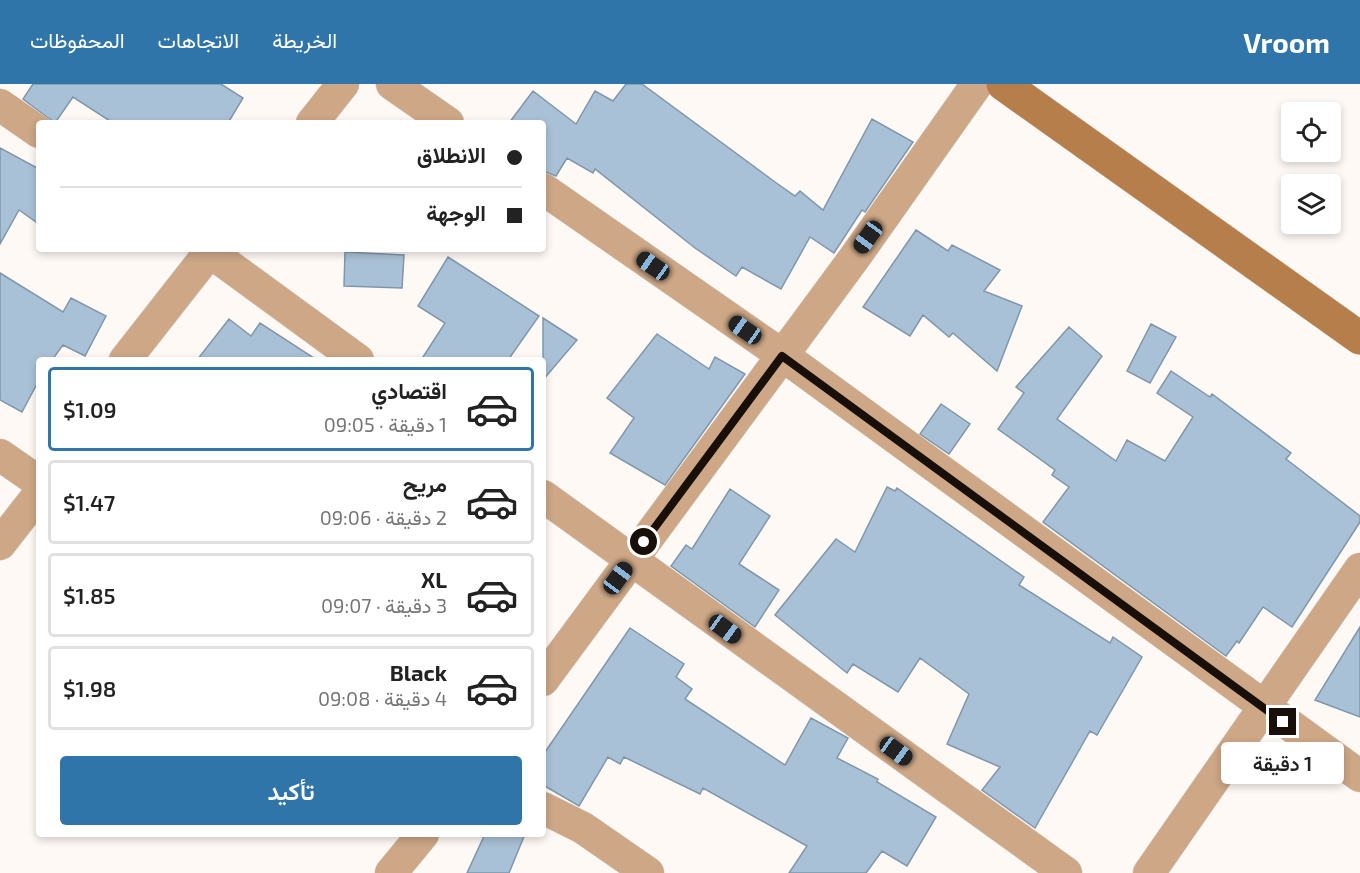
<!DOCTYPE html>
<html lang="ar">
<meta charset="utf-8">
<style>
body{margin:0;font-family:"Exo 2",Vazirmatn,sans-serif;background:#f2f2f2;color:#222;direction:rtl;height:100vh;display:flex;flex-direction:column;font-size:22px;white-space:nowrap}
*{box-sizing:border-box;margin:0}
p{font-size:20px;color:#767676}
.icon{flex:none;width:33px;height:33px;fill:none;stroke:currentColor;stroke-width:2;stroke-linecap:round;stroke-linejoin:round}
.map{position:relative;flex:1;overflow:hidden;direction:ltr}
.details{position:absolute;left:36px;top:273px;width:510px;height:480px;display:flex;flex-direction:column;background:#fff;border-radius:6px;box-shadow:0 3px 9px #0003;direction:rtl}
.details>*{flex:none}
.guide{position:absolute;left:36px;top:36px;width:510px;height:132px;border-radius:6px;box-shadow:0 3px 9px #0003;direction:rtl;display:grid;align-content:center;height:132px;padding:0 24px;background:#fff}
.buttons{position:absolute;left:1281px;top:18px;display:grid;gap:12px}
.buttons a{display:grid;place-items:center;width:60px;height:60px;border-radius:6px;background:#fff;box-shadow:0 3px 9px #0003;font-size:30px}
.end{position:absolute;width:27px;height:27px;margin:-14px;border:8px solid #180f08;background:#fff;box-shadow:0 0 0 3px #fff}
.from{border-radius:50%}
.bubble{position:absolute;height:42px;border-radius:6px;background:#fff;box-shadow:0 3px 9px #0003;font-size:20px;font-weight:600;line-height:42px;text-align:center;direction:rtl}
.car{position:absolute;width:18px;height:36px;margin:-18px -9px;border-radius:8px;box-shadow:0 0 4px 2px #0007;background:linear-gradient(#222 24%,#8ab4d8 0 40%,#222 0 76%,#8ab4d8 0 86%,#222 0)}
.guide b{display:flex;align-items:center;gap:21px;height:57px;font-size:22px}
.guide b+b{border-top:2px solid #e0e0e0}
.guide i{width:15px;height:15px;background:#222}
ul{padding:10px 0 0;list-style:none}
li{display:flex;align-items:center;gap:18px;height:84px;margin:0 12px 9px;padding:0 12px;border:3px solid #e0e0e0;border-radius:6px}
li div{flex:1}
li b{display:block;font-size:22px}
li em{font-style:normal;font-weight:600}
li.selected{border-color:#3075aa}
li>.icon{width:54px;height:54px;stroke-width:1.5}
.cta{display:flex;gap:12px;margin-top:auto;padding:12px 24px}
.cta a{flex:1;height:69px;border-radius:6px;background:#3075aa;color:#fff;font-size:24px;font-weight:600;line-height:69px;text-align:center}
header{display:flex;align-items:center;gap:36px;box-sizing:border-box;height:84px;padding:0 30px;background:#3075aa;color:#fff}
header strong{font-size:28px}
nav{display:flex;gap:33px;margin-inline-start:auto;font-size:21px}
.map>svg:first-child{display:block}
</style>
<header>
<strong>Vroom</strong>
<nav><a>الخريطة</a><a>الاتجاهات</a><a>المحفوظات</a></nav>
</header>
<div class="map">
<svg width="1360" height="789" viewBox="0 0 1360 789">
<rect width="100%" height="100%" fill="#fef9f5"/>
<path fill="#a9c1d6" stroke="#7f96ab" stroke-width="1.5" d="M33 0H221L243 14 228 39H113L73 13 55 39 23 15Z
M626 0H642L775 98 795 112 800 107 823 126 872 35 913 58 865 128 862 126 834 169 810 153 781 205 742 183 736 192 695 164 595 85 593 89 567 74 556 92 543 87V39H509L533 7 576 40 595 7 613 17Z
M0 64 39 85V140L19 126 0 160Z
M916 146 948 167 952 161 1000 186 984 207 1022 222 997 287 953 249 949 253 923 231 910 252 863 223Z
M345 168 404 171 402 204 344 202Z
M448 173 539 232 508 276H421L445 239 418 222Z
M0 189 63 228 71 214 106 232 85 272 63 261 52 276H39V296L22 328 0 316Z
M543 234 577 256 543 296Z
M229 235 251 252 260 239 317 276H197Z
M1151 240 1176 253 1150 299 1127 287Z
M1069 243 1102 272 1057 335 1116 377 1127 356 1165 377 1193 333 1157 309 1171 287 1210 313 1212 310 1291 369 1286 375 1360 432V438L1292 543 1263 523 1239 559 1237 557 1226 572 1043 438 1069 403 1052 391 1055 386 998 345 1024 309 1016 303Z
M657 250 709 285 715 273 745 290 665 401 610 369 634 334 607 314Z
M941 320 970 340 949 370 920 350Z
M887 403 895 407 897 404 1024 493 1019 501 1110 559 1113 553 1142 573 1097 651 1090 647 1035 744 982 706 1000 683 947 660 969 610 920 574 898 608 853 580 847 589 775 531 836 455 855 468Z
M730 405 770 432 739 480 779 506 755 543 671 482 686 461 692 465Z
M1360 543V633L1315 616Z
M630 544 684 580 676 593 692 605 685 615 785 681 811 634 848 654 837 674 878 695 877 698 936 733 907 782 882 767 866 789H789L807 762 703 704 700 710 624 673 620 680 608 673 579 722 543 701V671Z
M485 750H525L509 789H467Z"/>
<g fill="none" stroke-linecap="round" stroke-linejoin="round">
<defs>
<path id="minor" d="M392 0 448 39
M0 21 39 48
M312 39 343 0
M543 105 782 271 1360 692
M206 165 358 276
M125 276 212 165
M0 371 39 398
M543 412 1066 789
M0 460 39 410
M543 596 855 173 977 0
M543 724 583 744 648 789
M391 789 423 750
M1149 789 1360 485"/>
<path id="secondary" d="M1003 0 1360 254"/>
</defs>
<use href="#minor" stroke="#d9d4cf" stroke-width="33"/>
<use href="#secondary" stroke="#d9d4cf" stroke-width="34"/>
<use href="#minor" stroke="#cda786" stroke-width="32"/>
<use href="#secondary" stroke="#b57e4b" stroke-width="33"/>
</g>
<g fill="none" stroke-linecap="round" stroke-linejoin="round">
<path stroke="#180f08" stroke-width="8" d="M644 458 782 272 1283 638"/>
</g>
</svg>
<div class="buttons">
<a><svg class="icon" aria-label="locate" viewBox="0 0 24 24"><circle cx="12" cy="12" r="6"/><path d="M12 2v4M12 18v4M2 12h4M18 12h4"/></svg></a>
<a><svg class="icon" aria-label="layers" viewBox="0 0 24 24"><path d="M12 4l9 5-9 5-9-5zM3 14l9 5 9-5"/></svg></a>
</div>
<i class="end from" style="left:644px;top:458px"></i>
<i class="end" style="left:1283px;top:638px"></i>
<div class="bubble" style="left:1221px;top:658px;width:123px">1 دقيقة</div>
<i class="car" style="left:868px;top:153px;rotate:216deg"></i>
<i class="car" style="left:653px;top:182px;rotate:305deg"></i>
<i class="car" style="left:745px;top:246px;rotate:305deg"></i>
<i class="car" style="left:618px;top:494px;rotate:37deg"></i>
<i class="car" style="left:725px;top:545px;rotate:126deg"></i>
<i class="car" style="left:896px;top:667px;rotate:126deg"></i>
<div class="guide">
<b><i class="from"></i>الانطلاق</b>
<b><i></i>الوجهة</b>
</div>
<section class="details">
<ul>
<li class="selected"><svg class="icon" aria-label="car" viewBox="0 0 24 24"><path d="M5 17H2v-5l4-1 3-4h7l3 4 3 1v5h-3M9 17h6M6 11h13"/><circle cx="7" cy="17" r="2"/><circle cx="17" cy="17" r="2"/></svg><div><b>اقتصادي</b><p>1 دقيقة · 09:05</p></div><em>$1.09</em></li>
<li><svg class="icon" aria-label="car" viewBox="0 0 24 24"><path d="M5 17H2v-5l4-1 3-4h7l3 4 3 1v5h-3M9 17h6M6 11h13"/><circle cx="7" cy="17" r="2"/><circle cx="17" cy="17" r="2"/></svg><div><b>مريح</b><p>2 دقيقة · 09:06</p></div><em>$1.47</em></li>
<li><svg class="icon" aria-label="car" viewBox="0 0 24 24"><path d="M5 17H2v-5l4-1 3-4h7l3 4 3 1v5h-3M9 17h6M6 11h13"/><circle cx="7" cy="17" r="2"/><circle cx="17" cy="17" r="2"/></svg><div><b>XL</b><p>3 دقيقة · 09:07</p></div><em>$1.85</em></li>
<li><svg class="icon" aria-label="car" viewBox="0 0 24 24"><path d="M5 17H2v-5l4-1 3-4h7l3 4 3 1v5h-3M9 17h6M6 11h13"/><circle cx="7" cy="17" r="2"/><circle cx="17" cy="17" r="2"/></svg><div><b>Black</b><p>4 دقيقة · 09:08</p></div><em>$1.98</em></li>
</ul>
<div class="cta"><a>تأكيد</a></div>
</section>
</div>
